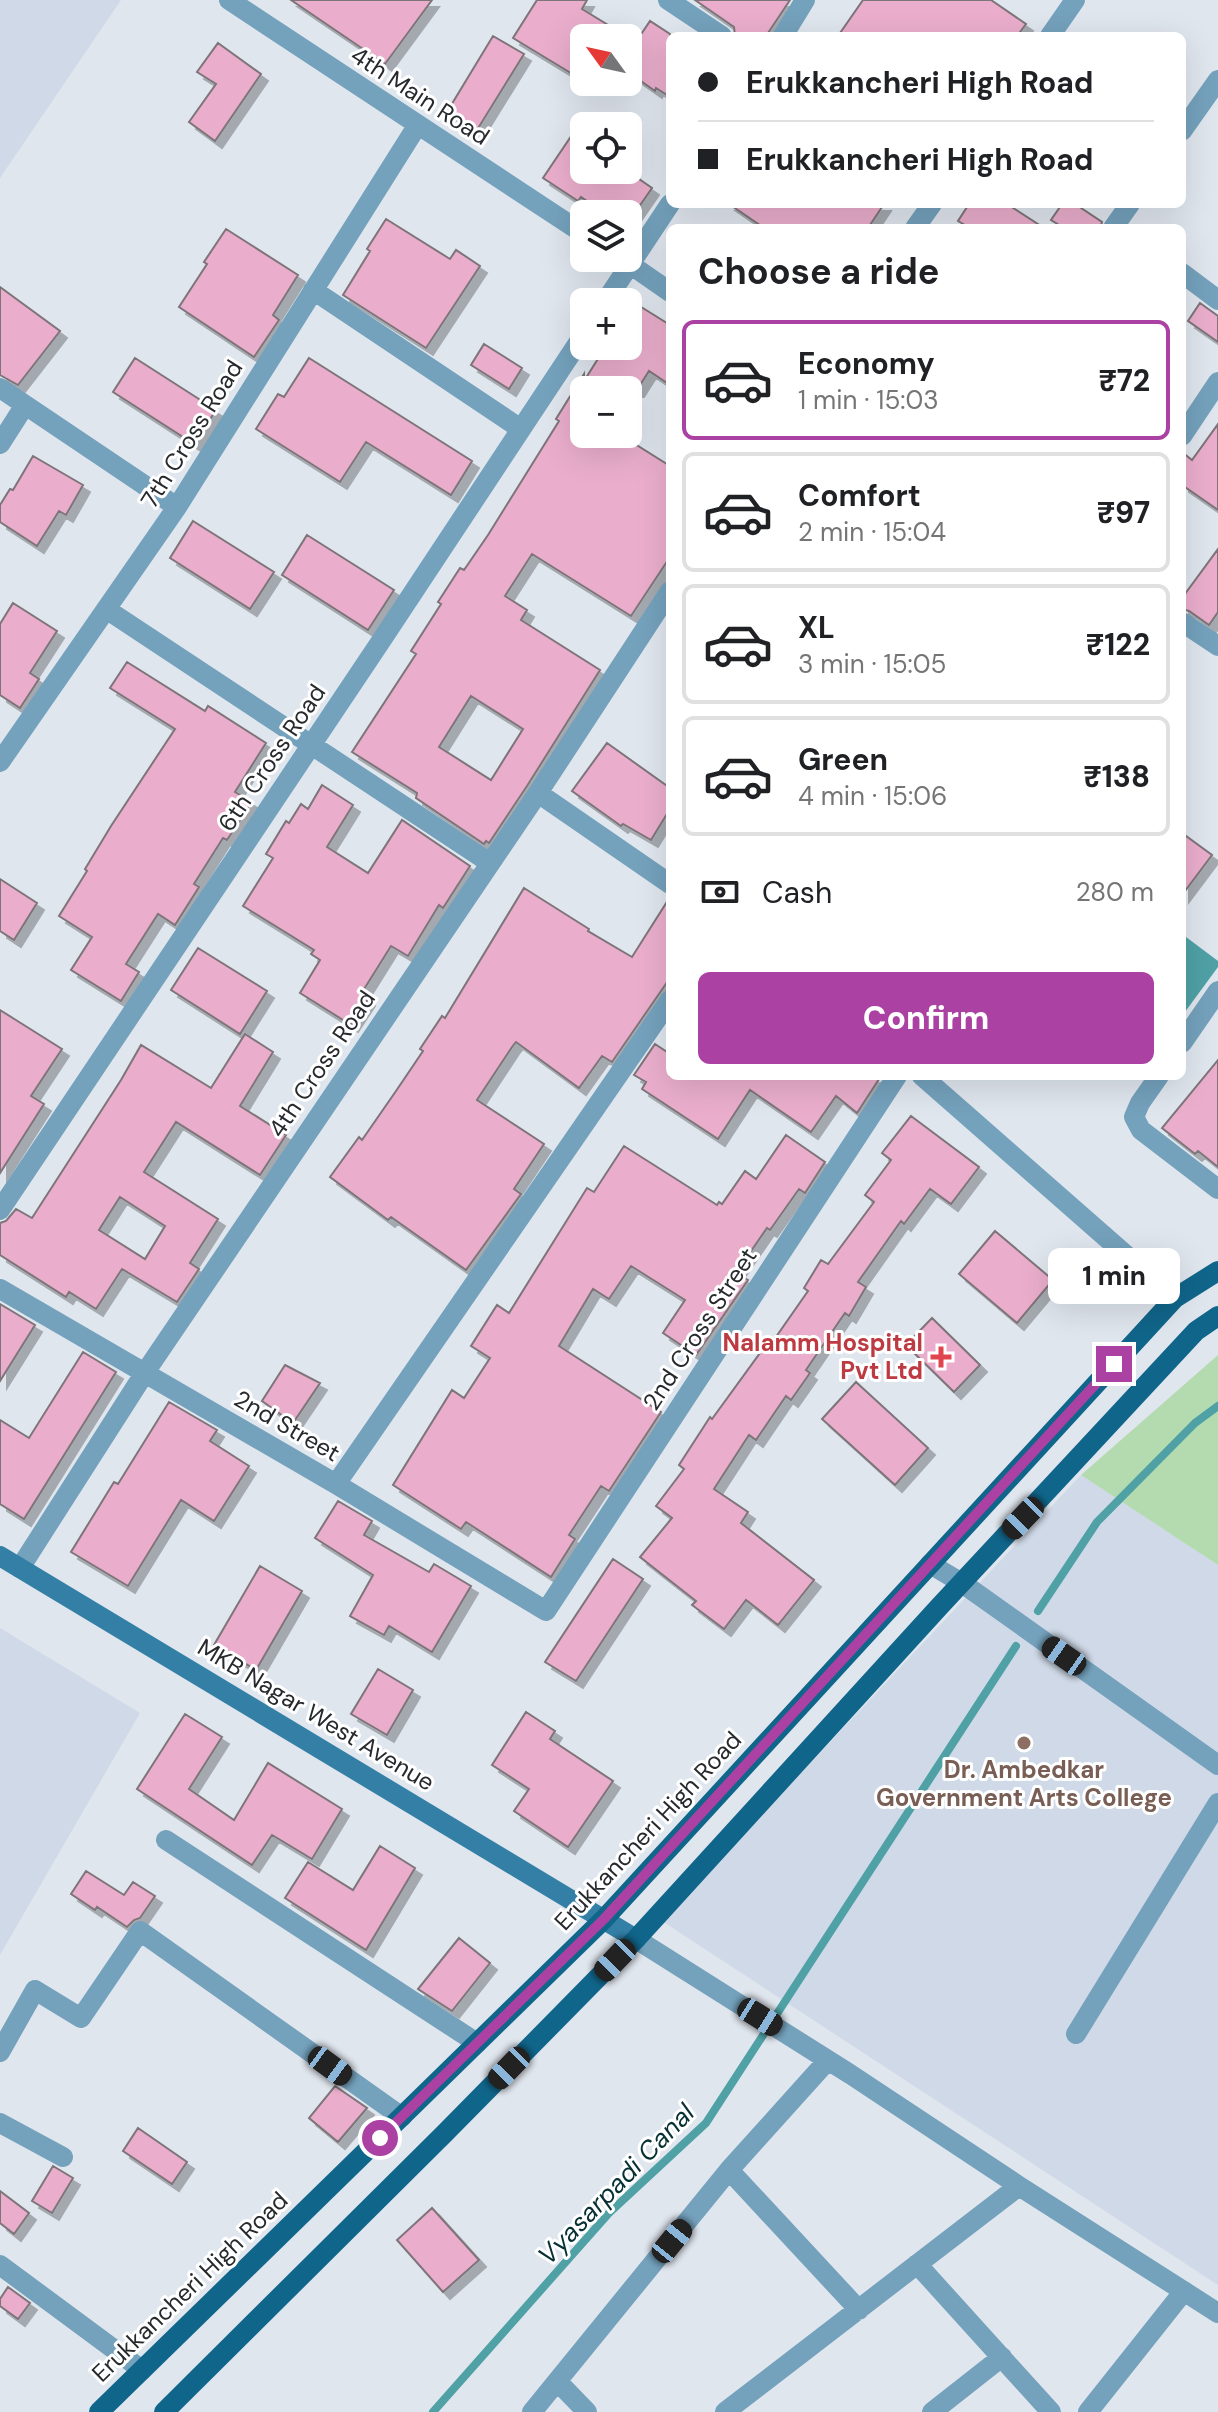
<!DOCTYPE html>
<meta charset="utf-8">
<style>
body{margin:0;font-family:"DM Sans",sans-serif;background:#f2f2f2;color:#202124;height:100vh;display:flex;flex-direction:column;font-size:30px;white-space:nowrap}
*{box-sizing:border-box;margin:0}
p{font-size:26px;color:#757577}
.icon{flex:none;width:44px;height:44px;fill:none;stroke:currentColor;stroke-width:2;stroke-linecap:round;stroke-linejoin:round}
.map{position:relative;flex:1;overflow:hidden}
.details{position:absolute;left:666px;top:224px;width:520px;height:856px;display:flex;flex-direction:column;background:#fff;border-radius:12px;box-shadow:0 8px 32px #0002}
.details>*{flex:none}
.guide{position:absolute;left:666px;top:32px;width:520px;height:176px;border-radius:12px;box-shadow:0 8px 32px #0002;display:grid;align-content:center;height:176px;padding:0 32px;background:#fff}
.needle{width:52px;rotate:303deg}
.tools{position:absolute;left:570px;top:24px;display:grid;gap:16px}
.tools a{display:grid;place-items:center;width:72px;height:72px;border-radius:12px;background:#fff;box-shadow:0 8px 32px #0002;font-size:40px}
.end{position:absolute;width:36px;height:36px;margin:-18px;border:10px solid #ab41a2;background:#fff;box-shadow:0 0 0 4px #fff}
.from{border-radius:50%}
.bubble{position:absolute;height:56px;border-radius:12px;background:#fff;box-shadow:0 8px 32px #0002;font-size:26px;font-weight:800;line-height:56px;text-align:center}
.car{position:absolute;width:24px;height:48px;margin:-24px -12px;border-radius:10px;box-shadow:0 0 6px 2px #0007;background:linear-gradient(#222 24%,#8ab4d8 0 40%,#222 0 76%,#8ab4d8 0 86%,#222 0)}
.guide b{display:flex;align-items:center;gap:28px;height:76px;font-size:30px}
.guide b+b{border-top:2px solid #e0e0e0}
.guide i{width:20px;height:20px;background:#202124}
ul{padding:0;list-style:none}
li{display:flex;align-items:center;gap:24px;height:120px;margin:0 16px 12px;padding:0 16px;border:4px solid #e0e0e0;border-radius:12px}
li div{flex:1}
li b{display:block;font-size:30px}
li em{font-style:normal;font-weight:800}
li.active{border-color:#ab41a2}
li>.icon{width:72px;height:72px;stroke-width:1.5}
h2{padding:0 32px;font-size:36px;line-height:96px}
.pay{display:flex;align-items:center;gap:20px;height:88px;padding:0 32px;font-size:30px}
.pay p{margin-inline-start:auto}
.cta{display:flex;gap:16px;margin-top:auto;padding:16px 32px}
.cta a{flex:1;height:92px;border-radius:12px;background:#ab41a2;color:#fff;font-size:32px;font-weight:800;line-height:92px;text-align:center}
.map>svg:first-child{display:block}
</style>
<div class="map">
<svg width="1218" height="2412" viewBox="0 0 1218 2412">
<defs>
<filter id="shadow"><feDropShadow dx="7" dy="7" stdDeviation="0" flood-color="#0004"/></filter>
</defs>
<rect width="100%" height="100%" fill="#e0e6ee"/>
<path fill="#cfd9e7" d="M0 0H121L0 178Z
M1081 1475 1218 1565V2285L662 1921Z
M0 1628 140 1713 0 1955Z"/>
<path fill="#b3dbaf" d="M1218 1355V1565L1081 1475Z"/>
<path fill="#4fa1a6" d="M1182 934 1218 961V967L1182 1016Z"/>
<g fill="none" stroke-linecap="round" stroke-linejoin="round">
<path stroke="#4fa1a6" stroke-width="8" d="M1038 1611 1097 1522 1195 1423 1218 1406
M433 2412 609 2213 706 2123 1016 1646"/>
</g>
<path fill="#eaaecc" stroke="#7d7479" stroke-width="2" fill-rule="evenodd" filter="url(#shadow)" d="M291 0H432L385 64Z
M537 0H587L582 9 636 42 650 21 670 34V97L656 88 655 91 628 72V38H584V81L513 38Z
M695 0H790L766 36H735L734 27Z
M863 0H991L1026 24 1017 36H838Z
M493 36 524 54 477 130 447 112Z
M218 43 261 74 215 141 189 122 216 84 197 72Z
M584 117V170H626L652 188 634 214H605L581 197 578 201 543 178Z
M729 204H884L868 228H764Z
M969 204H1007L1044 228H970L958 221Z
M1062 204H1075L1102 222 1100 228H1064L1051 220Z
M386 219 450 259 456 250 480 266 426 348 343 295 370 251 367 249Z
M226 229 298 275 273 315 279 320 254 357 179 307 207 264 204 262Z
M0 287 60 331 18 385 0 375Z
M1200 303 1218 316V342L1188 321Z
M638 305 670 325V385L649 371 637 390H584V434H619L670 466V557L631 616 532 554 505 596 527 610 521 620 600 670 527 786 489 843 486 841 484 844 416 798 417 793 352 752 416 654 411 651 441 604 438 602 460 568 464 570 488 535 559 421 556 419 584 374V381L606 346H628V320ZM471 696 523 729 491 780 439 747Z
M484 344 522 368 509 389 471 365Z
M135 358 216 410 194 444 113 392Z
M309 358 472 461 451 495 366 442 340 482 256 429 278 394 284 397Z
M1218 424V510L1182 485V452L1192 460Z
M33 456 83 485 66 515 59 511 37 546 0 522V505L10 489 13 490Z
M193 521 274 572 250 609 170 558Z
M307 535 394 590 368 630 282 575Z
M1218 549V612L1209 625 1189 611 1182 609V598Z
M13 603 57 631 30 673 39 679 20 708 0 695V624Z
M127 662 205 711 208 706 266 743 235 792 252 802 227 840 223 838 194 884 199 887 175 925 158 914 126 964 139 972 121 1001 71 970 92 937 59 916 87 871 85 869 111 826 175 729 110 688Z
M607 743 670 788V809L651 840 623 824 621 826 572 791Z
M322 785 353 805 327 847 368 873 402 820 470 866 443 908 439 905 408 956 391 946 361 994 368 999 351 1025 300 993 320 960 311 954 314 950 243 906 273 858 266 854 286 821 289 823 301 804 308 809Z
M1182 833 1212 855 1182 895Z
M0 879 37 903 14 940 0 931Z
M524 888 589 929 588 931 632 957 670 897V978L612 1062 602 1056 579 1088 516 1042 512 1047 477 1100 544 1144 514 1189 521 1194 466 1270 391 1217 388 1220 330 1177 359 1137 362 1140 396 1091 423 1051 420 1049 442 1016 445 1018Z
M198 948 267 991 240 1034 171 990Z
M0 1010 62 1049 31 1096 44 1104 0 1173Z
M245 1034 273 1052 240 1106 286 1135 260 1175 176 1122 144 1172 218 1219 190 1263 199 1269 177 1302 122 1269 96 1309 69 1292 66 1297 0 1255V1223L6 1221 16 1209 32 1218 121 1080 141 1045 211 1088ZM120 1197 165 1226 145 1259 99 1230Z
M655 1044 670 1054V1076H881L857 1113 836 1096 811 1132 750 1090 718 1139 642 1089 646 1082 634 1075Z
M1218 1060V1167L1198 1151 1195 1154 1162 1128Z
M911 1116 979 1167 951 1204 930 1189 904 1224 901 1221 858 1282 866 1287 849 1316 845 1313 806 1370 810 1373 791 1400 786 1396 756 1440 749 1435 714 1489 748 1512 741 1523 814 1580 778 1625 746 1600 724 1629 692 1605 696 1601 640 1557 672 1518 656 1506 684 1469 679 1465 710 1417 712 1419 768 1342 771 1344 808 1291 804 1288 821 1260 828 1264 874 1202 865 1195 891 1160 882 1153Z
M786 1135 825 1162 805 1193 799 1189 770 1230 767 1228 736 1273 748 1280 696 1355 663 1333 685 1300 631 1266 609 1299 593 1289 559 1346 661 1412 609 1491 601 1486 569 1535 575 1539 551 1577 466 1522 461 1529 393 1485 452 1390 464 1398 490 1358 471 1346 497 1305 509 1313 587 1188 594 1192 624 1146 717 1205 719 1202 722 1204 745 1171 756 1179Z
M995 1231 1053 1280 1017 1323 959 1274Z
M0 1304 35 1325 0 1381Z
M932 1318 980 1365 954 1392 906 1345Z
M83 1352 116 1372 24 1519 0 1504V1420L29 1438Z
M285 1365 320 1383 293 1423 262 1401Z
M856 1382 928 1448 895 1485 822 1419Z
M169 1402 217 1430 210 1441 249 1466 214 1521 181 1500 128 1586 71 1552 114 1482 118 1484Z
M338 1501 372 1521 364 1535 429 1572 434 1564 471 1586 432 1652 389 1626 384 1635 350 1616 373 1575 315 1538Z
M613 1559 643 1579 576 1681 545 1662Z
M260 1566 302 1591 256 1670 214 1645Z
M378 1669 413 1690 387 1735 351 1714Z
M526 1712 555 1731 550 1739 613 1781 568 1847 514 1811 529 1789 492 1765Z
M185 1714 222 1737 189 1789 234 1820 268 1763 342 1809 312 1859 272 1835 252 1865 137 1789Z
M380 1846 415 1868 366 1950 285 1898 308 1862 353 1890Z
M86 1871 124 1895 133 1882 155 1896 140 1918 134 1920 127 1927 97 1907 95 1910 71 1894Z
M459 1938 490 1963 452 2011 418 1989Z
M335 2086 367 2108 338 2142 309 2118Z
M138 2128 187 2162 172 2184 123 2151Z
M53 2166 73 2178 52 2213 32 2201Z
M0 2191 29 2213 14 2234 0 2223Z
M432 2208 479 2260 443 2292 397 2240Z
M8 2287 30 2303 18 2319 0 2306V2299Z"/>
<g fill="none" stroke-linecap="round" stroke-linejoin="round">
<path stroke="#74a1bc" stroke-width="20" d="M229 0 584 234
M668 0 722 36
M783 36 805 0
M1050 36 1075 0
M1182 131 1218 80
M915 228 932 204
M1113 228 1130 204
M621 258 670 292
M1182 273 1218 300
M313 290 521 429
M605 302 670 204
M0 388 177 507
M1182 436 1218 382
M0 444 25 405
M106 609 490 863
M1182 622 1218 646
M0 762 177 507 417 126
M538 793 670 884
M1182 1043 1218 991
M922 1076 1175 1298
M1159 1076 1140 1103 1134 1117 1141 1130 1218 1189
M0 1210 381 641 584 334
M0 1289 336 1484 546 1611 897 1076
M336 1484 670 1000
M930 1564 962 1583 1218 1765
M20 1568 144 1374 538 793 670 591
M166 1840 477 2043
M636 1939 850 2074 1019 2186 1218 2313
M1076 2034 1218 1803
M0 2052 35 1990 81 2018 140 1931 402 2117
M0 2123 63 2157
M729 2170 859 2310
M917 2264 1051 2412
M0 2265 142 2370
M558 2382 587 2412
M532 2412 729 2170 828 2060
M725 2412 1019 2186
M932 2412 1002 2357
M1088 2412 1184 2291"/>
<path stroke="#337fa6" stroke-width="20" d="M0 1556 636 1939"/>
<path stroke="#10658a" stroke-width="20" d="M99 2412 604 1919 1175 1298 1218 1271
M164 2412 445 2133 636 1939 939 1607 1196 1331 1218 1316"/>
</g>
<g fill="none" stroke-linecap="round" stroke-linejoin="round">
<path stroke="#ab41a2" stroke-width="10" d="M380 2138 604 1919 1114 1364"/>
</g>
<path fill="#e0444e" stroke="#fff" stroke-width="3" d="M937 1345h8v8h8v8h-8v8h-8v-8h-8v-8h8z"/>
<circle fill="#8d6e63" stroke="#fff" stroke-width="3" cx="1024" cy="1743" r="8"/>
<g text-anchor="middle" stroke-width="6" stroke-linejoin="round" paint-order="stroke">
<g font-size="24" fill="#272a2d" stroke="#fff">
<text transform="translate(420 96) rotate(33)" y="8">4th Main Road</text>
<text transform="translate(192 434) rotate(-58)" y="8">7th Cross Road</text>
<text transform="translate(272 758) rotate(-56)" y="8">6th Cross Road</text>
<text transform="translate(322 1064) rotate(-56)" y="8">4th Cross Road</text>
<text transform="translate(700 1329) rotate(-57)" y="8">2nd Cross Street</text>
<text transform="translate(287 1426) rotate(30)" y="8">2nd Street</text>
<text transform="translate(316 1715) rotate(31)" y="8">MKB Nagar West Avenue</text>
<text transform="translate(648 1831) rotate(-47)" y="8">Erukkancheri High Road</text>
<text transform="translate(190 2287) rotate(-44)" y="8">Erukkancheri High Road</text>
</g>
<g font-size="24" font-weight="bold" fill="#be3a42" stroke="#fff" text-anchor="end">
<text x="923" y="1351">Nalamm Hospital<tspan x="923" dy="28">Pvt Ltd</tspan></text>
</g>
<g font-size="24" font-weight="bold" fill="#785e54" stroke="#fff">
<text x="1024" y="1778">Dr. Ambedkar<tspan x="1024" dy="28">Government Arts College</tspan></text>
</g>
<g font-size="26" font-style="italic" fill="#063033" stroke="#fff">
<text transform="translate(616 2184) rotate(-46)" y="9">Vyasarpadi Canal</text>
</g>
</g>
</svg>
<div class="tools">
<a><svg class="needle" viewBox="-14 -14 28 28"><path d="M0-13l5 13h-10z" fill="#e53935"/><path d="M0 13l5-13h-10z" fill="#757577"/></svg></a>
<a><svg class="icon" aria-label="locate" viewBox="0 0 24 24"><circle cx="12" cy="12" r="6"/><path d="M12 2v4M12 18v4M2 12h4M18 12h4"/></svg></a>
<a><svg class="icon" aria-label="layers" viewBox="0 0 24 24"><path d="M12 4l9 5-9 5-9-5zM3 14l9 5 9-5"/></svg></a>
<a>+</a>
<a>−</a>
</div>
<i class="end from" style="left:380px;top:2138px"></i>
<i class="end" style="left:1114px;top:1364px"></i>
<div class="bubble" style="left:1048px;top:1248px;width:132px">1 min</div>
<i class="car" style="left:1023px;top:1518px;rotate:224deg"></i>
<i class="car" style="left:1064px;top:1656px;rotate:305deg"></i>
<i class="car" style="left:615px;top:1960px;rotate:224deg"></i>
<i class="car" style="left:760px;top:2017px;rotate:122deg"></i>
<i class="car" style="left:330px;top:2066px;rotate:126deg"></i>
<i class="car" style="left:509px;top:2068px;rotate:224deg"></i>
<i class="car" style="left:672px;top:2241px;rotate:39deg"></i>
<div class="guide">
<b><i class="from"></i>Erukkancheri High Road</b>
<b><i></i>Erukkancheri High Road</b>
</div>
<section class="details">
<h2>Choose a ride</h2>
<ul>
<li class="active"><svg class="icon" aria-label="car" viewBox="0 0 24 24"><path d="M5 17H2v-5l4-1 3-4h7l3 4 3 1v5h-3M9 17h6M6 11h13"/><circle cx="7" cy="17" r="2"/><circle cx="17" cy="17" r="2"/></svg><div><b>Economy</b><p>1 min · 15:03</p></div><em>₹72</em></li>
<li><svg class="icon" aria-label="car" viewBox="0 0 24 24"><path d="M5 17H2v-5l4-1 3-4h7l3 4 3 1v5h-3M9 17h6M6 11h13"/><circle cx="7" cy="17" r="2"/><circle cx="17" cy="17" r="2"/></svg><div><b>Comfort</b><p>2 min · 15:04</p></div><em>₹97</em></li>
<li><svg class="icon" aria-label="car" viewBox="0 0 24 24"><path d="M5 17H2v-5l4-1 3-4h7l3 4 3 1v5h-3M9 17h6M6 11h13"/><circle cx="7" cy="17" r="2"/><circle cx="17" cy="17" r="2"/></svg><div><b>XL</b><p>3 min · 15:05</p></div><em>₹122</em></li>
<li><svg class="icon" aria-label="car" viewBox="0 0 24 24"><path d="M5 17H2v-5l4-1 3-4h7l3 4 3 1v5h-3M9 17h6M6 11h13"/><circle cx="7" cy="17" r="2"/><circle cx="17" cy="17" r="2"/></svg><div><b>Green</b><p>4 min · 15:06</p></div><em>₹138</em></li>
</ul>
<div class="pay"><svg class="icon" aria-label="cash" viewBox="0 0 24 24"><path d="M3 7h18v10H3z"/><circle cx="12" cy="12" r="2"/></svg>Cash<p>280 m</p></div>
<div class="cta"><a>Confirm</a></div>
</section>
</div>
